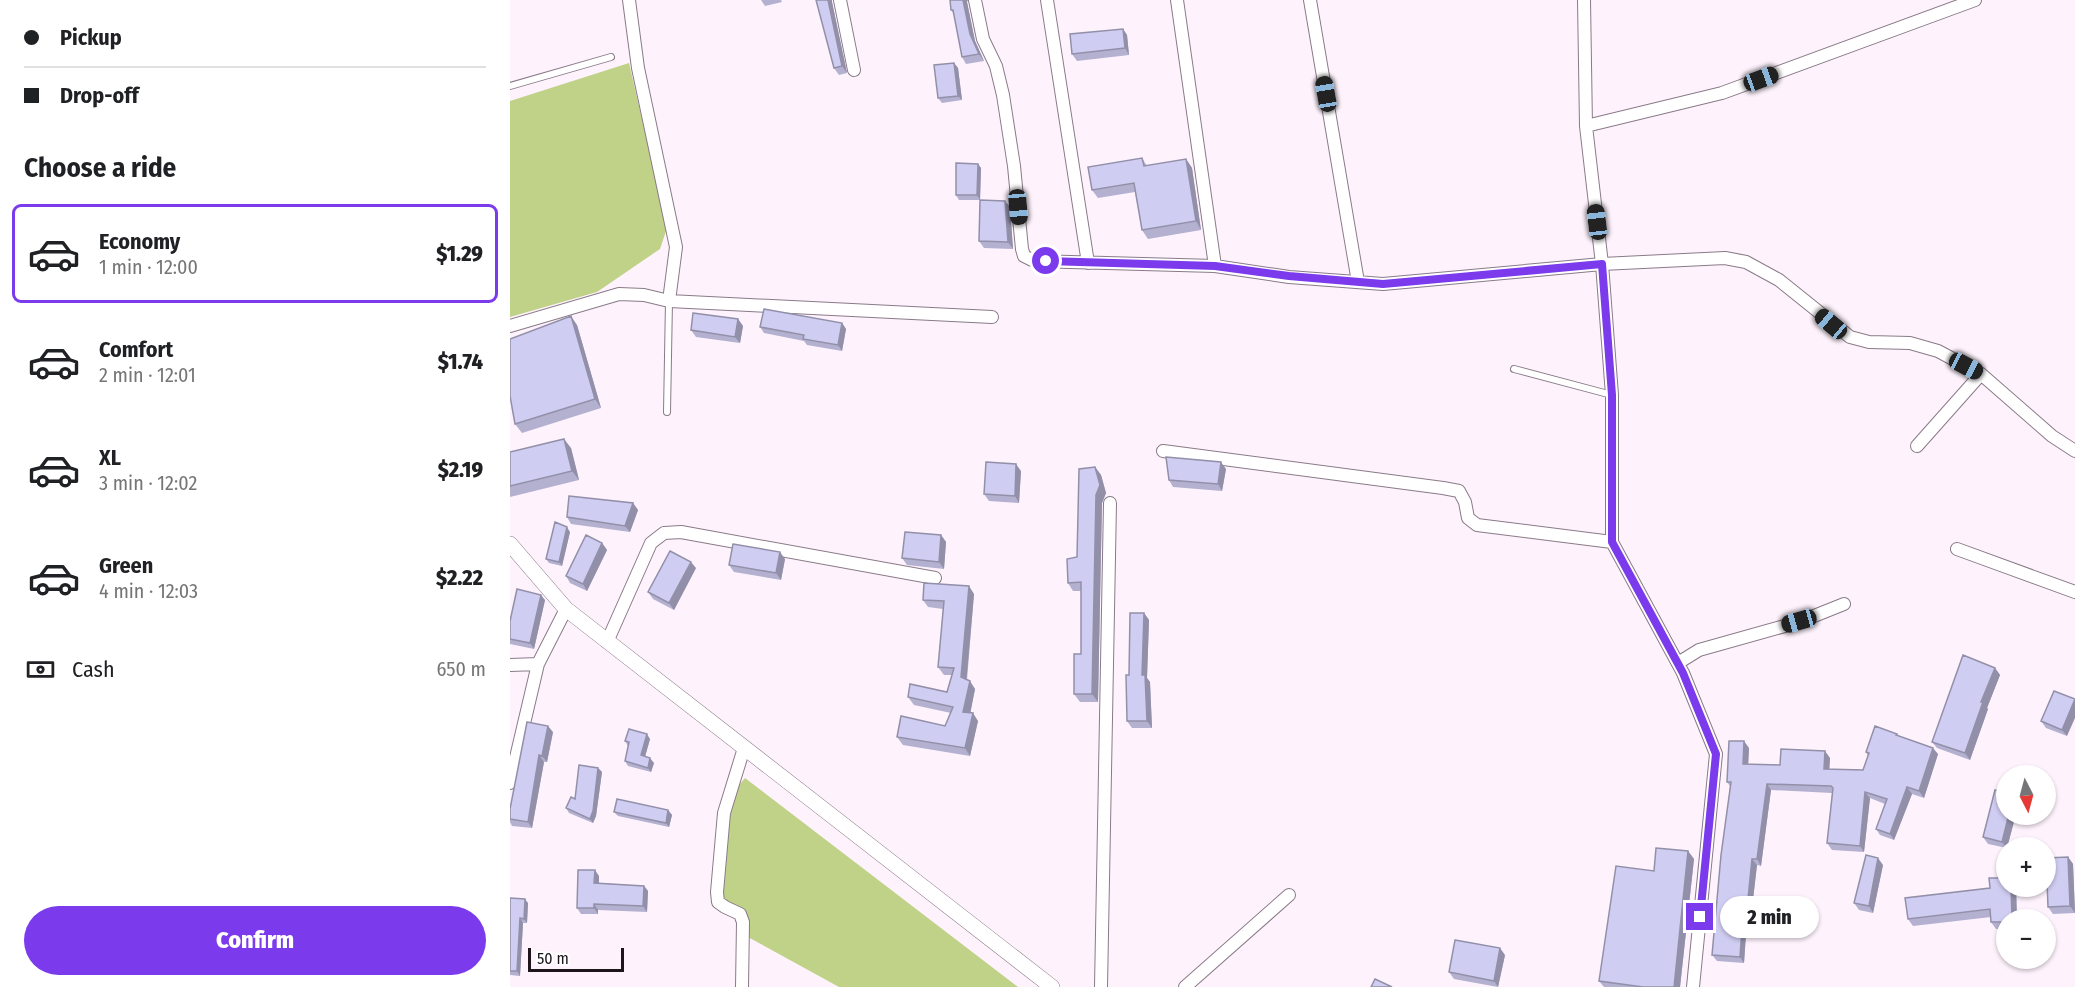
<!DOCTYPE html>
<meta charset="utf-8">
<style>
body{margin:0;font-family:"Fira Sans Condensed",sans-serif;background:#f2f2f2;color:#202124;height:100vh;display:flex;flex-direction:column;font-size:22px;white-space:nowrap}
*{box-sizing:border-box;margin:0}
p{font-size:20px;color:#757577}
.icon{flex:none;width:33px;height:33px;fill:none;stroke:currentColor;stroke-width:2;stroke-linecap:round;stroke-linejoin:round}
.map{position:relative;flex:1;overflow:hidden}
.side{display:flex;flex-direction:column;background:#fff;width:510px}
.side>*{flex:none}
.guide{display:grid;align-content:center;height:132px;padding:0 24px;background:#fff}
.needle{width:39px;rotate:174deg}
.controls{position:absolute;left:1486px;top:765px;display:grid;gap:12px}
.controls a{display:grid;place-items:center;width:60px;height:60px;border-radius:50%;background:#fff;box-shadow:0 2px 4px #0004;font-size:30px}
.scale{position:absolute;left:18px;bottom:15px;width:96px;box-sizing:border-box;padding-left:6px;border:3px solid #1c161b;border-top:0;font-size:16px;line-height:21px;white-space:nowrap;color:#1c161b;-webkit-text-stroke:4px #fff;paint-order:stroke}
.end{position:absolute;width:27px;height:27px;margin:-14px;border:8px solid #7c3aed;background:#fff;box-shadow:0 0 0 3px #fff}
.from{border-radius:50%}
.bubble{position:absolute;height:42px;border-radius:21px;background:#fff;box-shadow:0 2px 4px #0004;font-size:20px;font-weight:800;line-height:42px;text-align:center}
.car{position:absolute;width:18px;height:36px;margin:-18px -9px;border-radius:8px;box-shadow:0 0 4px 2px #0007;background:linear-gradient(#222 24%,#8ab4d8 0 40%,#222 0 76%,#8ab4d8 0 86%,#222 0)}
.guide b{display:flex;align-items:center;gap:21px;height:57px;font-size:22px}
.guide b+b{border-top:2px solid #e0e0e0}
.guide i{width:15px;height:15px;background:#202124}
ul{padding:0;list-style:none}
li{display:flex;align-items:center;gap:18px;height:99px;margin:0 12px 9px;padding:0 12px;border:3px solid transparent;border-radius:9px}
li div{flex:1}
li b{display:block;font-size:22px}
li em{font-style:normal;font-weight:800}
li.current{border-color:#7c3aed}
li>.icon{width:54px;height:54px;stroke-width:1.5}
h2{padding:0 24px;font-size:27px;line-height:72px}
.pay{display:flex;align-items:center;gap:15px;height:66px;padding:0 24px;font-size:22px}
.pay p{margin-inline-start:auto}
.cta{display:flex;gap:12px;margin-top:auto;padding:12px 24px}
.cta a{flex:1;height:69px;border-radius:36px;background:#7c3aed;color:#fff;font-size:24px;font-weight:800;line-height:69px;text-align:center}
main{display:flex;flex:1;min-height:0}
.map>svg:first-child{display:block}
</style>
<main>
<section class="side">
<div class="guide">
<b><i class="from"></i>Pickup</b>
<b><i></i>Drop-off</b>
</div>
<h2>Choose a ride</h2>
<ul>
<li class="current"><svg class="icon" aria-label="car" viewBox="0 0 24 24"><path d="M5 17H2v-5l4-1 3-4h7l3 4 3 1v5h-3M9 17h6M6 11h13"/><circle cx="7" cy="17" r="2"/><circle cx="17" cy="17" r="2"/></svg><div><b>Economy</b><p>1 min · 12:00</p></div><em>$1.29</em></li>
<li><svg class="icon" aria-label="car" viewBox="0 0 24 24"><path d="M5 17H2v-5l4-1 3-4h7l3 4 3 1v5h-3M9 17h6M6 11h13"/><circle cx="7" cy="17" r="2"/><circle cx="17" cy="17" r="2"/></svg><div><b>Comfort</b><p>2 min · 12:01</p></div><em>$1.74</em></li>
<li><svg class="icon" aria-label="car" viewBox="0 0 24 24"><path d="M5 17H2v-5l4-1 3-4h7l3 4 3 1v5h-3M9 17h6M6 11h13"/><circle cx="7" cy="17" r="2"/><circle cx="17" cy="17" r="2"/></svg><div><b>XL</b><p>3 min · 12:02</p></div><em>$2.19</em></li>
<li><svg class="icon" aria-label="car" viewBox="0 0 24 24"><path d="M5 17H2v-5l4-1 3-4h7l3 4 3 1v5h-3M9 17h6M6 11h13"/><circle cx="7" cy="17" r="2"/><circle cx="17" cy="17" r="2"/></svg><div><b>Green</b><p>4 min · 12:03</p></div><em>$2.22</em></li>
</ul>
<div class="pay"><svg class="icon" aria-label="cash" viewBox="0 0 24 24"><path d="M3 7h18v10H3z"/><circle cx="12" cy="12" r="2"/></svg>Cash<p>650 m</p></div>
<div class="cta"><a>Confirm</a></div>
</section>
<div class="map">
<svg width="1565" height="987" viewBox="0 0 1565 987">
<rect width="100%" height="100%" fill="#fef3fd"/>
<path fill="#bfd288" d="M119 63 157 228 150 249 87 292 0 317V101Z
M235 778 508 987H329L236 936 212 901 221 795Z"/>
<g fill="none" stroke-linecap="round" stroke-linejoin="round">
<defs>
<path id="service" d="M0 86 101 57
M1004 369 1102 395
M157 412 159 301"/>
<path id="minor" d="M119 0 128 68 166 247 159 301
M330 0 344 70
M465 0 473 39 486 66 493 95 504 166 512 249 514 256 524 261 705 266 779 277 873 284 1092 264 1215 258 1236 262 1269 280 1340 337 1359 342 1400 343 1428 351 1471 374 1542 436 1565 451
M537 0 578 263
M667 0 705 266
M800 0 848 282
M1074 0 1076 126 1092 264 1102 395V542L1173 673 1206 754 1183 987
M1076 126 1212 93 1465 0
M0 326 109 294 134 295 159 301 482 317
M1407 446 1471 374
M653 451 933 488 949 491 955 502 958 518 967 525 1102 542
M1447 549 1565 592
M97 642 141 543 154 533 171 532 425 578
M1168 663 1189 650 1289 622 1334 604
M0 665 28 664
M0 783 28 664 56 609
M232 987 233 922 230 914 215 907 208 902 207 892 214 813 234 748
M591 987 600 503
M675 987 779 895"/>
<path id="tertiary" d="M0 544 56 609 542 987"/>
</defs>
<use href="#service" stroke="#8a7a88" stroke-width="8"/>
<use href="#minor" stroke="#8a7a88" stroke-width="14"/>
<use href="#tertiary" stroke="#8a7a88" stroke-width="16"/>
<use href="#service" stroke="#fff" stroke-width="6"/>
<use href="#minor" stroke="#fff" stroke-width="12"/>
<use href="#tertiary" stroke="#fff" stroke-width="15"/>
</g>
<path fill="#b3b0d0" d="M251 0H271L272 2 255 6Z
M306 0H322V2L337 73 329 75 324 68Z
M457 2 465 41 474 61 456 64 452 57 444 14 441 10Z
M613 29 617 35 619 55 567 61 562 54Z
M444 63 448 68 452 100 432 103 428 98Z
M632 158 637 166 676 159 682 168 691 230 638 239 632 230 625 192 588 198 582 190Z
M468 164 471 168 470 200H449L446 195Z
M495 201 500 207 503 249 474 248 469 241Z
M228 319 233 326 230 343 186 337 181 330Z
M332 323 336 329 332 351 297 345 294 341 254 333 250 327Z
M67 325 91 408 12 433 5 424Z
M61 448 69 480 0 497V452Z
M585 467 591 475 596 493 592 503 588 702H570L564 694 571 654V591H563L558 583 567 557Z
M716 469 712 491 663 487 659 480Z
M511 471 509 503 479 501 474 494Z
M123 503 128 510 120 532 61 524 57 517Z
M60 532 52 566 39 563 36 559Z
M431 535 436 542 434 569 397 565 392 558Z
M92 543 97 550 77 591 60 583 56 576Z
M275 559 271 580 224 572 219 565Z
M186 568 164 610 143 599 138 592Z
M464 594 457 680 465 689 460 713 468 721 460 756 393 745 387 737 435 726 441 713 404 705 398 697 437 692 442 675H434L428 667 433 609 418 607 413 600Z
M35 600 24 649 0 644V621Z
M634 613 639 620 637 678 640 682 642 728H622L617 721 619 675Z
M1485 668 1490 675 1477 708 1478 709 1460 760 1427 748 1422 742Z
M1544 691 1557 736 1536 728 1531 721Z
M43 732 37 762H34L22 828 2 826 0 822V809Z
M1387 734 1389 736 1428 754 1414 798 1402 794 1384 840 1370 835 1366 829 1375 804 1360 798 1354 852 1322 850 1317 843 1322 793 1261 790 1251 866 1247 865 1239 934H1236L1234 963 1207 961 1202 955 1220 786 1217 782 1239 748 1238 764 1270 765 1320 758 1319 769 1353 770 1358 756 1356 752Z
M140 739 135 757 144 763 141 772 118 766 115 761 118 746 115 741Z
M88 768 92 772 86 816 83 823 59 813 56 808 65 799Z
M158 810 162 815 159 827 108 816 104 812Z
M1506 814 1497 848 1478 844 1473 837Z
M1178 851 1184 859 1170 987H1094L1089 981 1144 871Z
M1558 857 1563 864 1565 913 1543 914 1538 907Z
M1373 865 1363 913 1349 910 1344 903Z
M89 876V883L134 886 138 891 137 912 88 910V914H71L67 908Z
M1506 886 1507 920H1497V929H1486L1481 922V917L1403 926 1398 919Z
M0 898 18 903 17 923H13L10 976 0 975Z
M995 955 988 987 944 979 939 972Z"/>
<path fill="#9290a9" d="M318 0H322V2L337 73 332 66Z
M453 0H458L457 2 465 41 474 61 469 54 460 34Z
M613 29 617 35 619 55 615 48Z
M444 63 448 68 452 100 448 96Z
M676 159 682 168 691 230 686 221Z
M468 164 471 168 470 200 467 195Z
M495 201 500 207 503 249 498 242Z
M61 316 67 325 91 408 85 399Z
M228 319 233 326 230 343 225 337Z
M332 323 336 329 332 351 328 345Z
M54 439 61 448 69 480 62 471Z
M711 462 716 469 712 491 708 484Z
M506 464 511 471 509 503 505 496Z
M585 467 591 475 596 493 592 503 588 702 582 694Z
M123 503 128 510 120 532 115 526Z
M57 527 60 532 52 566 49 562Z
M431 535 436 542 434 569 429 562Z
M92 543 97 550 77 591 73 584Z
M270 552 275 559 271 580 266 573Z
M181 562 186 568 164 610 159 603Z
M459 586 464 594 456 685 451 677Z
M31 595 35 600 24 649 20 643Z
M634 613 639 620 637 678 640 682 642 728 637 721 632 675Z
M1485 668 1490 675 1477 708 1478 709 1460 760 1455 753 1471 702Z
M460 681 465 689 459 720 453 712Z
M1565 699V718L1557 736 1552 730Z
M463 713 468 721 460 756 455 748Z
M38 726 43 732 37 762 32 756Z
M137 734 140 739 134 760 131 755Z
M1234 741 1239 748 1238 770 1233 764Z
M1423 748 1428 754 1414 798 1409 791Z
M1315 751 1320 758 1319 776 1314 769Z
M29 755 34 762 22 828 18 822Z
M140 758 144 763 141 772 138 768Z
M88 768 92 772 86 816 83 823 80 819Z
M1257 784 1261 790 1251 866 1247 859Z
M1397 787 1402 794 1384 840 1380 834Z
M1355 792 1360 798 1354 852 1350 846Z
M158 810 162 815 159 827 156 823Z
M1499 814H1506L1497 848 1492 842Z
M1178 851 1184 859 1170 987H1164Z
M1558 857 1563 864 1565 913 1560 906Z
M1368 858 1373 865 1363 913 1359 906Z
M1242 859 1247 865 1239 934 1235 928Z
M85 870 89 876V889L84 883Z
M134 886 138 891 137 912 133 906Z
M1501 886H1506L1507 920H1502Z
M15 899 18 903 17 923 14 919Z
M84 904 88 910V914L84 908Z
M10 918 13 923 10 976 7 971Z
M1232 928 1236 934 1234 963 1230 957Z
M990 948 995 955 988 987 984 981Z"/>
<path fill="#d0cdf2" stroke="#9290a9" stroke-width="1.5" d="M306 0H318L332 66 324 68Z
M440 0H453L460 34 469 54 452 57 443 10H441Z
M613 29 615 48 562 54 560 34Z
M444 63 448 96 428 98 424 65Z
M632 158 634 166 676 159 686 221 632 230 624 183 582 190 578 167Z
M446 163 468 164 467 195H446Z
M470 200 495 201 498 242 469 241Z
M254 309 332 323 328 345 293 339 294 335 250 327Z
M183 313 228 319 225 337 181 330Z
M61 316 85 399 5 424 0 396V339Z
M54 439 62 471 0 486V452Z
M656 457 711 462 708 484 659 480Z
M476 462 506 464 505 496 474 494Z
M585 467 590 485 586 495 582 694H564V654H571V582L558 583 557 559 567 557 569 469Z
M59 496 123 503 115 526 57 517Z
M45 522 57 527 49 562 36 559Z
M395 532 431 535 429 562 392 558Z
M76 535 92 543 73 584 56 576Z
M223 544 270 552 266 573 219 565Z
M160 551 181 562 159 603 138 592Z
M414 583 459 586 451 677 460 681 453 712 463 713 455 748 387 737 391 716 435 726 443 707 398 697 400 684 437 692 444 668 428 667 434 601 413 600Z
M7 589 31 595 20 643 0 639V621Z
M620 613H634L632 675H635L637 721H617L616 675H619Z
M1453 655 1485 668 1471 702H1473L1455 753 1422 742Z
M1544 691 1565 699 1552 730 1531 721Z
M17 722 38 726 32 756 29 755 18 822 0 819V809Z
M1365 726 1387 734 1386 735 1423 748 1409 791 1397 787 1380 834 1366 829 1377 799 1355 792 1350 846 1317 843 1323 788 1321 786 1257 784 1247 859H1242L1235 928H1232L1230 957 1202 955 1211 855 1221 782H1217L1219 741H1234L1233 764 1270 765 1271 749 1315 751 1314 769 1353 770 1359 753 1356 752Z
M119 729 137 734 131 755 140 758 138 768 115 761 119 742 115 741Z
M69 765 88 768 83 811 80 819 56 808 61 797 65 799Z
M1485 790 1497 793V814H1499L1492 842 1473 837Z
M107 799 158 810 156 823 104 812Z
M1146 848 1178 851 1164 987H1133L1089 981 1106 866 1144 871Z
M1356 855 1368 858 1359 906 1344 903Z
M1558 857 1560 906 1538 907 1536 858Z
M68 870H85L84 883 134 886 133 906 84 904V908H67Z
M1479 878H1497V886H1501L1502 920H1497V922H1481L1480 909 1398 919 1395 898 1480 888Z
M0 898 15 899 14 919 10 918 7 971H0Z
M945 940 990 948 984 981 939 972Z
M865 979 882 987H861Z"/>
<g fill="none" stroke-linecap="round" stroke-linejoin="round">
<path stroke="#7c3aed" stroke-width="8" d="M536 261 705 266 779 276 873 284 1092 264 1102 395V542L1173 673 1206 754 1190 917"/>
</g>
</svg>
<div class="controls">
<a><svg class="needle" viewBox="-14 -14 28 28"><path d="M0-13l5 13h-10z" fill="#e53935"/><path d="M0 13l5-13h-10z" fill="#757577"/></svg></a>
<a>+</a>
<a>−</a>
</div>
<div class="scale">50 m</div>
<i class="end from" style="left:536px;top:261px"></i>
<i class="end" style="left:1190px;top:917px"></i>
<div class="bubble" style="left:1210px;top:896px;width:99px">2 min</div>
<i class="car" style="left:1251px;top:79px;rotate:70deg"></i>
<i class="car" style="left:816px;top:94px;rotate:350deg"></i>
<i class="car" style="left:508px;top:207px;rotate:175deg"></i>
<i class="car" style="left:1087px;top:222px;rotate:353deg"></i>
<i class="car" style="left:1321px;top:324px;rotate:310deg"></i>
<i class="car" style="left:1456px;top:366px;rotate:118deg"></i>
<i class="car" style="left:1289px;top:621px;rotate:254deg"></i>
</div>
</main>
